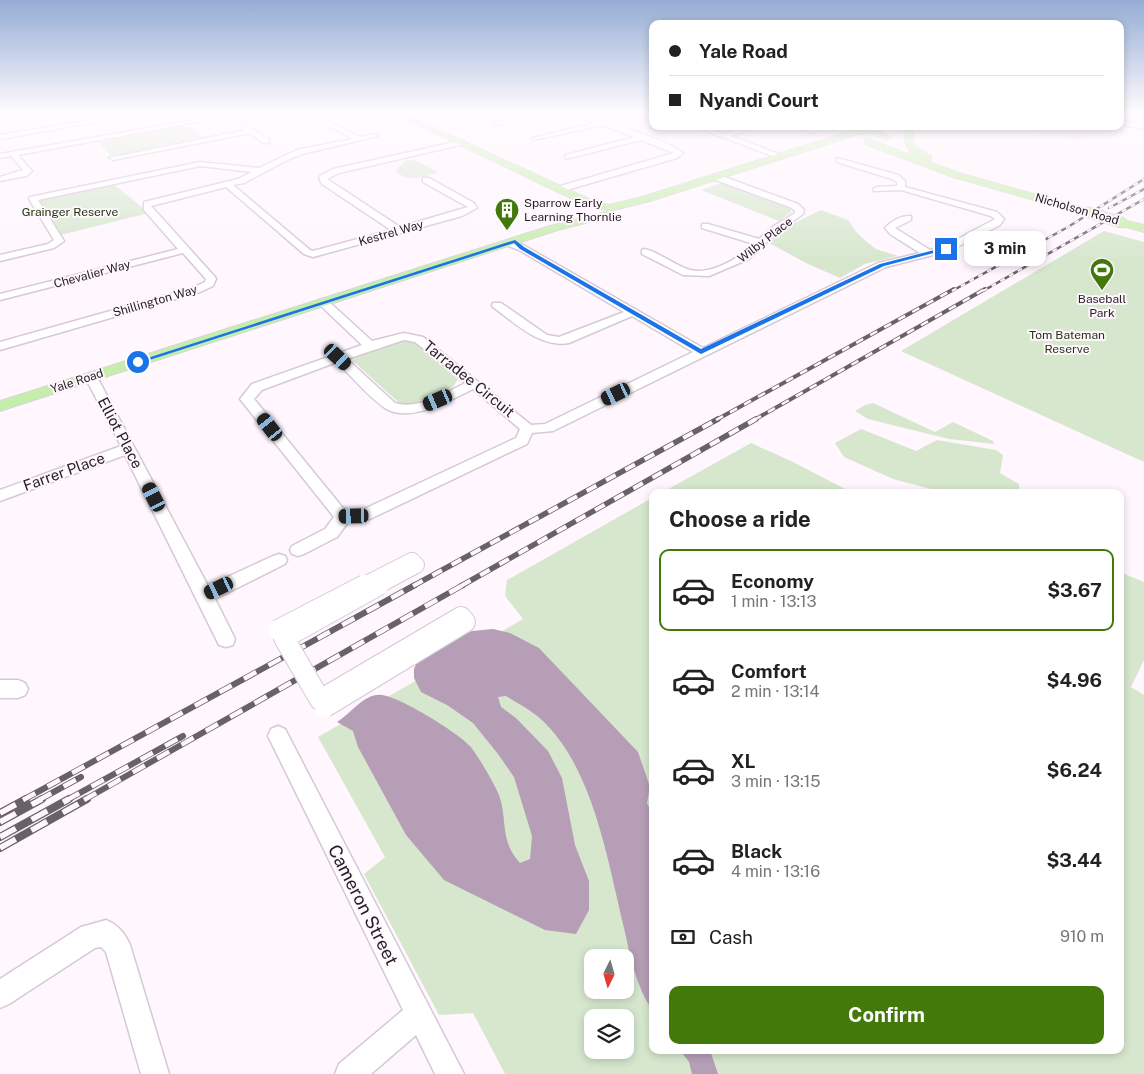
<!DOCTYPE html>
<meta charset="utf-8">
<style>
body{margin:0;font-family:"Public Sans",sans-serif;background:#f6f6f6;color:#222;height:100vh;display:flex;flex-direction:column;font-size:19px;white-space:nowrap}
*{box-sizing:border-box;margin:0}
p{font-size:16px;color:#767676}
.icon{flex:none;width:28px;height:28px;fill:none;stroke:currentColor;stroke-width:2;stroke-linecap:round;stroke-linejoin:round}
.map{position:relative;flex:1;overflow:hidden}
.sheet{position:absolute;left:649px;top:489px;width:475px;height:565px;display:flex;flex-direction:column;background:#fff;border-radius:10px;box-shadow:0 2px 8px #0003}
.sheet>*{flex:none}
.banner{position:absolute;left:649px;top:20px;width:475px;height:110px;border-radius:10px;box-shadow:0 2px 8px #0003;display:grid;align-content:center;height:110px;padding:0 20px;background:#fff}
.needle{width:32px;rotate:185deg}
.fabs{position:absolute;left:584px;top:949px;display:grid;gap:10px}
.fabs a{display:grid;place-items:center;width:50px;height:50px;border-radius:10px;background:#fff;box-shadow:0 2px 8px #0003;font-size:25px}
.end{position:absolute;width:22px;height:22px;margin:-11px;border:6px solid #1a73e8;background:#fff;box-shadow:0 0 0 2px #fff}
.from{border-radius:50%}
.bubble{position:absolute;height:35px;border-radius:10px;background:#fff;box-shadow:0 2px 8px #0003;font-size:16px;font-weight:700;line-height:35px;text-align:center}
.car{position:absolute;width:15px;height:30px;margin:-15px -8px;border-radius:6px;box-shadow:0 0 4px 1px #0007;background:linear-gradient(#222 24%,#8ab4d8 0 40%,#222 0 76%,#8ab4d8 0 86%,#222 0)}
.banner b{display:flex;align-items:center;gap:18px;height:48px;font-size:19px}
.banner b+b{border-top:1px solid #e0e0e0}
.banner i{width:12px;height:12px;background:#222}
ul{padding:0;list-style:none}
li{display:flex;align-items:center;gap:15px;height:82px;margin:0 10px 8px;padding:0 10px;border:2px solid transparent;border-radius:10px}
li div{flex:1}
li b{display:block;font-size:19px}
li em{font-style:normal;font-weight:700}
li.current{border-color:#43790b}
li>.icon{width:45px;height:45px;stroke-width:1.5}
h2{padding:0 20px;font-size:22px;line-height:60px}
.pay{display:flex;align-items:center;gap:12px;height:55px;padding:0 20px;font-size:19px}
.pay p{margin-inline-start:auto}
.cta{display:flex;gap:10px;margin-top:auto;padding:10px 20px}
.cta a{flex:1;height:58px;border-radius:10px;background:#43790b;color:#fff;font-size:20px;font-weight:700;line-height:58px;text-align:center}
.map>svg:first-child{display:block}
</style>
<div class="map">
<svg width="1144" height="1074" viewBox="0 0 1144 1074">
<rect width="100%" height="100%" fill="#fff6fe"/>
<path fill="#fce9fc" d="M1120 111H1144V130L1125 125 1079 142 1010 126H1120Z"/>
<path fill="#d7e7ce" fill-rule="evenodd" d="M178 127H191L208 139 119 156H111L99 143 100 141Z
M406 160H414L438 172C423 177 409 183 395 171Z
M112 183 149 213 57 236 33 199Z
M722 183 790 209 791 212 779 221 701 190Z
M821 210 848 220 857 233 868 243 876 249 898 256 865 264 840 278 808 264 769 243 788 226Z
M1104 231 1144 242V462L901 351Z
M398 341 414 342 458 379 453 387 410 405 399 403 353 361 358 355Z
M873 403 935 432 953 422 993 441 994 444 949 439 868 419 855 411 865 405Z
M861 429 916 451 937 440 996 450 1003 455 1000 473 1019 484V492H942L893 479 844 457 835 443Z
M751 443 793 462 851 492H663Z
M652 498V1050H1120V569L1122 573 1144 582V660L1131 687 1144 695V1074H505L473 1013 439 1015 364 874 385 857 318 737 523 619 505 596 507 580ZM592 958H625V990H592ZM592 1018H625V1050H592Z"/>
<path fill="#b69fb6" d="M493 629 510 633 539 648 638 752 650 787 647 803 652 814V1010C636 986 630 956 624 928 608 862 594 773 546 724 536 713 519 704 506 696L498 697 501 707 516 718 548 751 562 778 575 845 589 881V910L576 934 545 930 444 880 406 835 358 747 353 731 337 722C351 714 364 693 382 695 400 697 457 732 470 746 477 754 495 785 499 795 508 820 499 840 520 863L530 859 532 836 514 777 498 754 473 723 447 705 421 692 414 678V669L418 660 442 644 472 631Z
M680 1050H710L718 1074H692L689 1062Z"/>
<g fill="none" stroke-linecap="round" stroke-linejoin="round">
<defs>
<path id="minor" d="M68 111H74L85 121 146 111 152 112 0 139V135L79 122Z
M246 111H258L18 155 32 171 26 176 0 181V177L23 170 11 156 0 158V154Z
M303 111H310L360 137 375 134 378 136 302 154 287 160 244 183 233 185 310 250 313 251 391 230 322 184 319 178 320 176 333 169 464 140V144L339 173 327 179 400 227 468 207 423 182V178H429L474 203 477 208 462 216 313 257 304 254 226 187 151 206 215 277 216 279 213 286 200 292 0 350V342L192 288 205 282 206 279 183 253 0 300V294L178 249 144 210V202L238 179 252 172 200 166 38 200 64 241 54 248 0 261V255L48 244 54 240 29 199 30 197 200 162 259 168 297 150 353 139Z
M432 111H440L452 117 447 118Z
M546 111H556L495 126 492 124Z
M566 111H574C595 118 671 141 683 153L677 158 563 191H557V187L674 153 641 140 566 159V155L635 137 602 125 533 140V138L595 123Z
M646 111H652V114L647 112Z
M7 116 10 118 0 123V119Z
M1120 120 1144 125V129L1120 124Z
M244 124 269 139V143H263L250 133 113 160 109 158 246 130 241 126Z
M693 126C704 126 715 133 724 133 737 132 747 126 760 126L730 136 785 156 778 158Z
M788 126 809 128 808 126H815L817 130 813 133Z
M837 158 898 175 905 181V187L997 212 1004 219 1000 225 949 251 886 267 553 431 532 433 527 444 370 519 349 521 337 537 304 554 298 556 292 554 290 550 292 546 325 529 334 517 240 399 252 384 362 345 319 304 318 302 319 300H327L372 341 404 333 423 337 531 425 545 424 693 352 632 316 569 343C540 348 515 323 493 307L492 305 493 303H501L547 335 559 337 624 312 519 250 506 245V241H512L525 246 703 348 878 263 920 253 890 234 885 228C891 221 902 215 911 216V220L895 228 930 250 943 247 995 219 991 216 901 190 874 191 873 189 877 187 897 186V182L892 179 837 162ZM404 340 415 342 466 383C444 393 419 410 395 403L347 359ZM337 362C350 375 371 399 385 408 409 424 451 400 473 389L520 429 516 438 362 510H347L342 507 254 399 262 390Z
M713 175H719L798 204 804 210 803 214 780 230 749 259 709 276 683 275 642 254V250L645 249C660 253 673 264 687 269 709 277 739 258 754 244L702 228V224H708L759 239 774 226 795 213V211L792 208 713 179Z
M91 373 97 377 208 586 273 556 279 554 285 556 287 560 285 564 215 599 235 639 233 645 226 647 219 645 125 455 0 501V490L121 446 85 377Z
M0 680H18L25 683 28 689 25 695 18 698H0Z
M278 726 285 729 464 1074H435L416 1035 371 1074H335L339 1064 403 1010 268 736 271 729Z
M106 920C118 925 125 933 130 945L169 1074H141L106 952 101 947 95 948 9 1004 0 1008V979L81 927Z"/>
<path id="major" d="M389 111H399L593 201 609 205 642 197 857 129H875L891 137 887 140 873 133 859 134 650 201 610 211 585 205Z
M907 126H915L913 142 916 147 931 156V160C913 163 900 143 907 126Z
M868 139 959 173 1091 210 1092 212 1087 215 1083 214 953 177 865 144V140Z
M605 212 609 213 610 215 609 217 558 230 0 411V401L550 226Z
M1123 220 1144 225V232L1119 225 1117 223 1119 221Z"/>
</defs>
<use href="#minor" stroke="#d6c9d6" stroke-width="3"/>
<use href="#major" stroke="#d7d6d7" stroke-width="2"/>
<use href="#minor" fill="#fff" fill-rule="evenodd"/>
<use href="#major" fill="#c6eeab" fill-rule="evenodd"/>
<defs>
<path id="rail-far4" d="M1109 208 1144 189
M952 291 1068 227 1144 179
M983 291 1144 199"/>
<path id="rail-far3" d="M716 420 954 289
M754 420 985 289"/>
<path id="rail-far2" d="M413 586 718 419
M461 586 756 419"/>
<path id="rail-far1" d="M23 800 415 585
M39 800 81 777
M67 800 183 736
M84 800 463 585"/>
<path id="rail" d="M0 813 26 799
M0 822 42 799
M0 837 69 799
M0 848 87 799"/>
</defs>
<use href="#rail-far4" stroke="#686268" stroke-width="2.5"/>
<use href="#rail-far3" stroke="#686268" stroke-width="4"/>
<use href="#rail-far2" stroke="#686268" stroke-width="5.5"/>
<use href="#rail-far1" stroke="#686268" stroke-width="6"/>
<use href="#rail" stroke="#686268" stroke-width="8"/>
<use href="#rail-far4" stroke="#fff6fe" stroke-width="2" stroke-dasharray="5" stroke-linecap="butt"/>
<use href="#rail-far3" stroke="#fff6fe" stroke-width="2.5" stroke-dasharray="8" stroke-linecap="butt"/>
<use href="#rail-far2" stroke="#fff6fe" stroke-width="4" stroke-dasharray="11" stroke-linecap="butt"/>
<use href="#rail-far1" stroke="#fff6fe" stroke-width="4.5" stroke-dasharray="14" stroke-linecap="butt"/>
<use href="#rail" stroke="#fff6fe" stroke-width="5.5" stroke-dasharray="18" stroke-linecap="butt"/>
<defs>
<path id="minor-bridge-far1" d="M363 586 412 561 416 565 377 586"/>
<path id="minor-bridge" d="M278 630 365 585
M325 707 465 622 461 617 320 700 284 638 379 585"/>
<path id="major-bridge" d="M1087 212 1123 223"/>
</defs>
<use href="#minor-bridge-far1" stroke="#d6c9d6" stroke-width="18" stroke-linecap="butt"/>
<use href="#minor-bridge" stroke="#d6c9d6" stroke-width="22" stroke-linecap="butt"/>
<use href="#major-bridge" stroke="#d7d6d7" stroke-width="12" stroke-linecap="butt"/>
<use href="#minor-bridge-far1" stroke="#fff" stroke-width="16"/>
<use href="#minor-bridge" stroke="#fff" stroke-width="20"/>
<use href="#major-bridge" stroke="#c6eeab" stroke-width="11"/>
</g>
<linearGradient id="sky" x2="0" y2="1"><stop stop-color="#94acd4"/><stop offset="0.43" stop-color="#fffbff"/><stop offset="1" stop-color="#fffbff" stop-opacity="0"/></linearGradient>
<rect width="1144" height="261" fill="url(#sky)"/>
<path fill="#1a73e8" d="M515 240 524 247 701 349 880 264 946 247 949 249 884 266 701 354 520 249 514 243 140 363 135 362Z"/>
<defs>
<symbol id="building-pin" viewBox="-11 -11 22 30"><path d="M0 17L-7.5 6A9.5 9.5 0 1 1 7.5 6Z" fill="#43790b" stroke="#fff6fe"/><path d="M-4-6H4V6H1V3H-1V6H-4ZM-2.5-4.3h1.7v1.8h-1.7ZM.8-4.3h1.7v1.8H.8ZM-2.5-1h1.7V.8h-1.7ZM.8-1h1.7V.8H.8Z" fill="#fff"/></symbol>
<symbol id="stadium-pin" viewBox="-11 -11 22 30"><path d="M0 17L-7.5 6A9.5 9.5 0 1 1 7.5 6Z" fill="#43790b" stroke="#fff6fe"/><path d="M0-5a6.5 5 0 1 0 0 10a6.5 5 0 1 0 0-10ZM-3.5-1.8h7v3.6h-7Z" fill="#fff"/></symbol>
</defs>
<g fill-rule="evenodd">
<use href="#building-pin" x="493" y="196" width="28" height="38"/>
<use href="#stadium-pin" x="1088" y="256" width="28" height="38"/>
</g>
<g text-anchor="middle" stroke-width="4" stroke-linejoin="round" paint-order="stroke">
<g font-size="12" fill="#221e22" stroke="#fff6fe" text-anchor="start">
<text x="524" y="207">Sparrow Early<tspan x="524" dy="14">Learning Thornlie</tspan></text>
<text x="1102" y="303" text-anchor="middle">Baseball<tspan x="1102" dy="14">Park</tspan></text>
</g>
<g font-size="12" fill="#221e22" stroke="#fff6fe">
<text transform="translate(1077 209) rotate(16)" y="4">Nicholson Road</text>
<text transform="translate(391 233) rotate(-16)" y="4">Kestrel Way</text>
<text transform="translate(765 240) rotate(-38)" y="4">Wilby Place</text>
<text transform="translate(92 274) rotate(-15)" y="4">Chevalier Way</text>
<text transform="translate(155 301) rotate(-16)" y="4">Shillington Way</text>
<text transform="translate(77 381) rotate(-18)" y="4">Yale Road</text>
</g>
<g font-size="12" fill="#20370d" stroke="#fff6fe">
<text x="70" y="216">Grainger Reserve</text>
<text x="1067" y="339">Tom Bateman<tspan x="1067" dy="14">Reserve</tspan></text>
</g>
<g font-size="15" fill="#221e22" stroke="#fff6fe">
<text transform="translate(469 379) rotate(39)" y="5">Tarradee Circuit</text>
<text transform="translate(120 433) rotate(62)" y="5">Elliot Place</text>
<text transform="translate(64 472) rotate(-20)" y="5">Farrer Place</text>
</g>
<g font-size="18" fill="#221e22" stroke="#fff6fe">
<text transform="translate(363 905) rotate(63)" y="6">Cameron Street</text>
</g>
</g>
</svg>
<div class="fabs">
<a><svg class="needle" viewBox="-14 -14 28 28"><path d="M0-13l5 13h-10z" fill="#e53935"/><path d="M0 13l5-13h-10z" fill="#767676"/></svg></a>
<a><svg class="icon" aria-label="layers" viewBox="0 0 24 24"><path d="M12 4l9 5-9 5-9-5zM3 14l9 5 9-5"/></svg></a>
</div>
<i class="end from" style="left:138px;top:362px"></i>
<i class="end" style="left:946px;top:249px"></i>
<div class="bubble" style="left:964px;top:231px;width:82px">3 min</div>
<i class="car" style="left:338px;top:357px;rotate:133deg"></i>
<i class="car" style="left:616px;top:394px;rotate:244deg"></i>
<i class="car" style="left:438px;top:400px;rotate:247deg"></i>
<i class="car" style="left:270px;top:427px;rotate:322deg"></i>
<i class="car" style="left:154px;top:497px;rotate:333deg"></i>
<i class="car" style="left:354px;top:516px;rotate:268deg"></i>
<i class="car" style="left:219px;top:588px;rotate:244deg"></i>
<div class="banner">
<b><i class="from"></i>Yale Road</b>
<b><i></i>Nyandi Court</b>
</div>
<section class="sheet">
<h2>Choose a ride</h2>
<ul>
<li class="current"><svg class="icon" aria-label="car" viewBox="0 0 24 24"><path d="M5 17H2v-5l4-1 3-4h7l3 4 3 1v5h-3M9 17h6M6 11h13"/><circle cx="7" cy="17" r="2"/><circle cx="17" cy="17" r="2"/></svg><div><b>Economy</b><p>1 min · 13:13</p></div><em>$3.67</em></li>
<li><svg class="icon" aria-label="car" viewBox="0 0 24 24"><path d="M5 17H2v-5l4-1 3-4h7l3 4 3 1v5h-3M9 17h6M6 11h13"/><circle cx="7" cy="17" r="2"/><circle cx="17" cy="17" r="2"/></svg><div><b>Comfort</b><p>2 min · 13:14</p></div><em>$4.96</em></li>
<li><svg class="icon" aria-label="car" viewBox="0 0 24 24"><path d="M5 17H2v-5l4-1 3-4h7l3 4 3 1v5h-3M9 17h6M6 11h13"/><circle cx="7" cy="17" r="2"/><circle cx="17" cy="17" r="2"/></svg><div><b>XL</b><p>3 min · 13:15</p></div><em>$6.24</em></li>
<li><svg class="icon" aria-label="car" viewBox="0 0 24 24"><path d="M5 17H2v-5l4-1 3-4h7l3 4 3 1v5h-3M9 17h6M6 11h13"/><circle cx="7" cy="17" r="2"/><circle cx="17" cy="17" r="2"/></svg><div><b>Black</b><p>4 min · 13:16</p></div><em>$3.44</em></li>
</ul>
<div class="pay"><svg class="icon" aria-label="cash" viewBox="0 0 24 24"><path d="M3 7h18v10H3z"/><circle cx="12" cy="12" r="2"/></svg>Cash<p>910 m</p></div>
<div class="cta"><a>Confirm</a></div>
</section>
</div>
